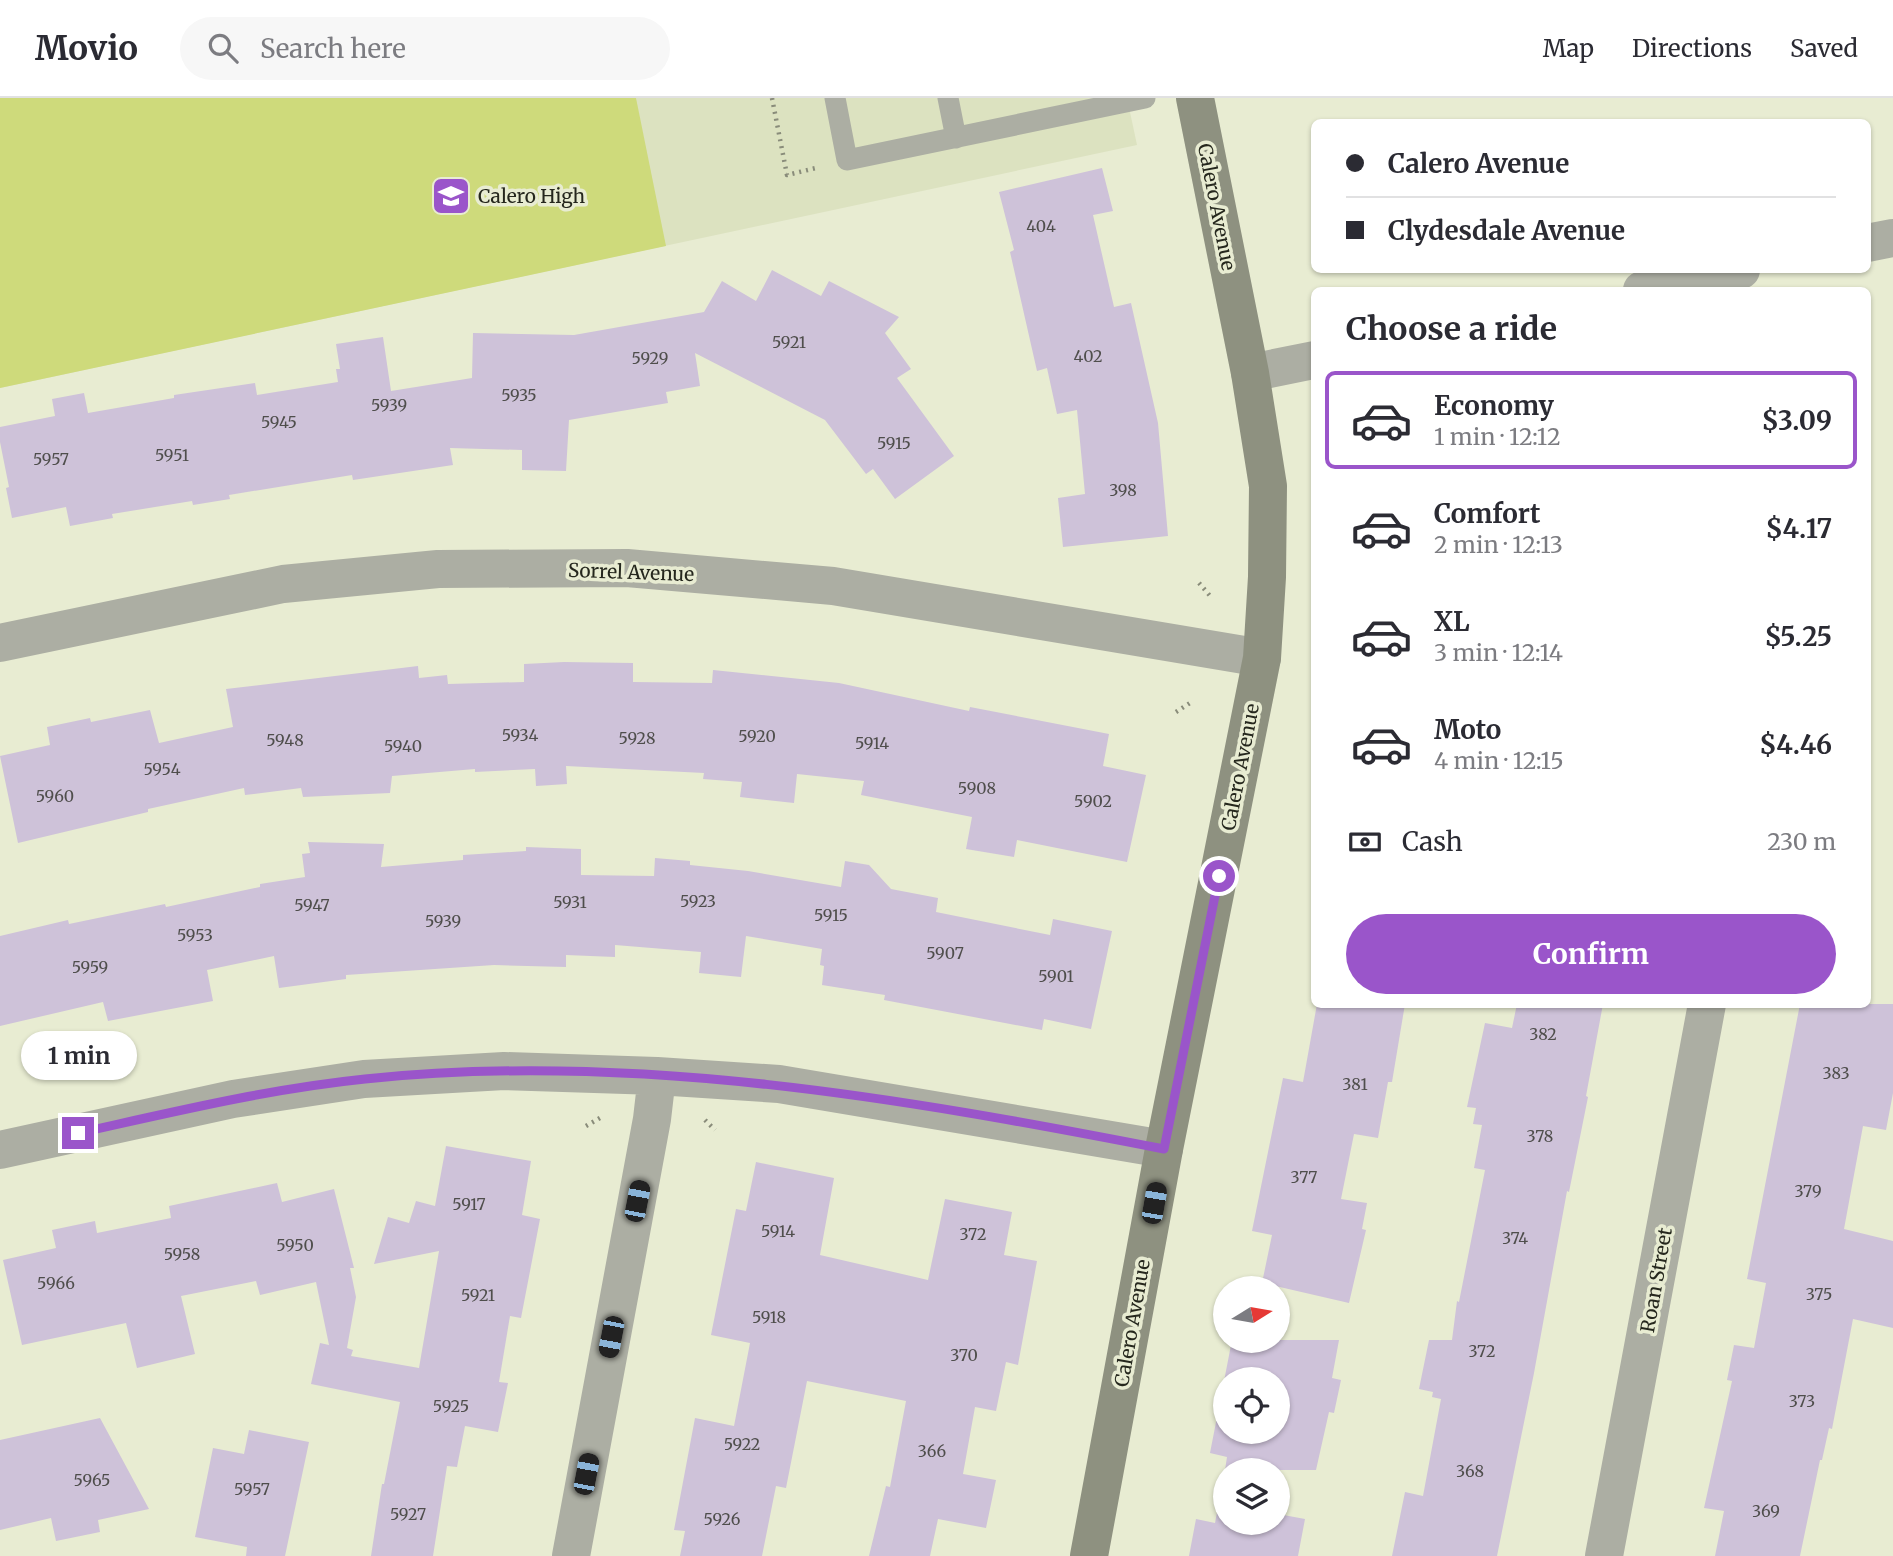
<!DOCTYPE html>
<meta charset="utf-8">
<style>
body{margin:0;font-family:Merriweather,serif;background:#f7f7f7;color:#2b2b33;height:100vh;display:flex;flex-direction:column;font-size:26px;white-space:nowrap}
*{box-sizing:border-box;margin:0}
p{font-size:23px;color:#7c7c81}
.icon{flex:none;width:38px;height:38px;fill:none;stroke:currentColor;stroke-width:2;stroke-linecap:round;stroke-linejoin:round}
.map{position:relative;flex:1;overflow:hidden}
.panel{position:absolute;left:1311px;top:189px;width:560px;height:721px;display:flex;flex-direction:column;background:#fff;border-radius:10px;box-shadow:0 2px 5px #0004}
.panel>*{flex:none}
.top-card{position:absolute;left:1311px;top:21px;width:560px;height:154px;border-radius:10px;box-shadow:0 2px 5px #0004;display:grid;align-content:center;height:154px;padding:0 35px;background:#fff}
.needle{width:46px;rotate:79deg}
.controls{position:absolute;left:1213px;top:1178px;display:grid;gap:14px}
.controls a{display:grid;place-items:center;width:77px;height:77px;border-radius:50%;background:#fff;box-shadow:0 2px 5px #0004;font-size:35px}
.end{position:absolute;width:32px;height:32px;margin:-16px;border:9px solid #9a55ca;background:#fff;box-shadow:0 0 0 4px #fff}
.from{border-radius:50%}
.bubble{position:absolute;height:49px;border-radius:24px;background:#fff;box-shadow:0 2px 5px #0004;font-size:23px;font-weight:700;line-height:49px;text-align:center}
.car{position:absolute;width:21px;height:42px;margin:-21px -10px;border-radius:9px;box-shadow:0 0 5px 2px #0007;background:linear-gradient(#222 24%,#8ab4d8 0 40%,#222 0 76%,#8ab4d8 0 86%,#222 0)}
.top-card b{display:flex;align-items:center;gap:24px;height:66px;font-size:26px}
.top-card b+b{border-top:2px solid #e1e1e2}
.top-card i{width:18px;height:18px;background:#2b2b33}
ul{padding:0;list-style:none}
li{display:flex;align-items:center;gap:21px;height:98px;margin:0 14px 10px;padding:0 21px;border:4px solid transparent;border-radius:10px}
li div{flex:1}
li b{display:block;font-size:26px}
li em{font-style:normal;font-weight:700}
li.current{border-color:#9a55ca}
li>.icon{width:63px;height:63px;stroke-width:1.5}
h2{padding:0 35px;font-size:32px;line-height:84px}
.pay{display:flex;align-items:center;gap:18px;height:77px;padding:0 35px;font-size:26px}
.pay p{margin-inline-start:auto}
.cta{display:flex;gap:14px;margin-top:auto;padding:14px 35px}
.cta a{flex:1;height:80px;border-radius:42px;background:#9a55ca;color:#fff;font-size:28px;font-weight:700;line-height:80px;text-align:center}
header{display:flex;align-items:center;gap:42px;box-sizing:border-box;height:98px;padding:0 35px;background:#fff;border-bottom:2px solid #e1e1e2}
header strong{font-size:33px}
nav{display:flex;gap:38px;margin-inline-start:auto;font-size:24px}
.search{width:490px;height:63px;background:#f7f7f7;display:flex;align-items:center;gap:18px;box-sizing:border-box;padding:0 24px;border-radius:38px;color:#7c7c81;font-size:26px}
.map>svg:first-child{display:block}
</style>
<header>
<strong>Movio</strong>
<div class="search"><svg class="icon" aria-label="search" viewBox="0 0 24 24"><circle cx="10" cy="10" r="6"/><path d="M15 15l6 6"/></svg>Search here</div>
<nav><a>Map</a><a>Directions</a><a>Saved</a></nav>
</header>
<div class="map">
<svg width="1893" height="1458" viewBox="0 0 1893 1458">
<rect width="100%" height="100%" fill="#e8ecd2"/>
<path fill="#dce2c0" d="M0 0H1127L1137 47 0 290Z"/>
<path fill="#ceda7b" d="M0 0H636L666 148 0 290Z"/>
<path fill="#cec2d9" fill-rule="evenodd" d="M1102 70 1113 113 1093 117 1114 209 1131 205 1158 325 1168 438 1063 449 1058 400 1085 396 1077 312 1057 316 1047 270 1037 273 1010 154 1014 152 999 94Z
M772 172 821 198 829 183 899 219 885 235 911 271 897 280 954 358 895 401 873 371 866 376 825 322 695 255 700 288 666 294 668 305 569 322 566 373 522 372V352L450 350 453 367 353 382 352 377 229 397 230 401 193 407 192 403 112 416 113 420 70 428 66 409 12 420 6 390 9 389 0 344V329L55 318 52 301 84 295 88 315 174 300V297L255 285 257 297 338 284 336 271H340L336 246 383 239 391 293 472 280 473 235 574 237 704 214 722 183 756 203Z
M564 564 633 565V584L712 585 713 572 839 585 969 613 970 609 1109 636 1103 668 1146 677 1127 764 1017 742 1014 759 966 751 972 719 861 697 864 683 797 676 794 705 740 699 742 684 703 681 704 675 566 668 567 686 536 688 535 671 475 674V671L392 678 390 695 303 699 301 690 245 697 244 690 148 711V714L18 745 0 658 50 647 47 629 90 620 91 624 150 612 159 645 233 629 226 591 418 568 419 580 447 577 448 586 524 584V566Z
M308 744 384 746 381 769 463 762V757L526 753V749L581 751V777L654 778 655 760 690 763V767L748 773 841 789 845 763 869 767 891 791 938 800 936 814 1050 837 1053 821 1112 833 1091 931 1044 921 1042 932 884 902 885 897 822 887 824 868 820 867 822 851 746 838 741 879 699 875 701 854 615 847V859L566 857V869L494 867 346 877V881L279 890 274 858 207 872 213 903 108 923 103 904 0 928V838L68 822 69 826 165 806 166 809 260 789V786L305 779 302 756 310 755Z
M1317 906H1405L1392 984H1388L1378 1040 1354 1036 1341 1101 1367 1105 1362 1131 1366 1132 1349 1205 1262 1185 1272 1137 1252 1133 1283 980 1303 984Z
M1517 906H1603L1586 998 1588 999 1569 1094 1567 1093 1534 1275 1497 1458H1392L1405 1394 1423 1398 1441 1301 1432 1299 1433 1294 1419 1291 1429 1242H1452L1457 1203 1459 1204 1485 1072 1474 1070 1482 1027 1473 1026 1476 1010 1467 1009 1485 925 1512 930Z
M1800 906H1893V995L1886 1032 1863 1028 1844 1131 1893 1143V1230L1853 1221 1832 1331 1829 1330 1822 1362H1820L1800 1458H1715L1724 1413 1704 1410 1732 1283 1727 1282 1734 1247 1754 1250 1766 1185 1747 1181Z
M446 1048 531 1063 522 1117 540 1121 521 1220 510 1218 499 1284 508 1285 498 1334 465 1328 457 1369 447 1368 433 1458H371L382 1386H384L400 1304 311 1286 320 1245 329 1247 316 1184 260 1197 256 1183 181 1198 195 1256 137 1270 126 1225 22 1247 3 1162 56 1150 52 1132 95 1123 97 1135 171 1120 169 1108 277 1085 282 1104 334 1091 354 1170H350L356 1199 347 1250 353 1252 351 1258 419 1270 439 1153 374 1166 388 1119 409 1125 416 1103 435 1108Z
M756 1064 834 1080 820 1157 928 1182 945 1101 1012 1114 1004 1157 1037 1163 1018 1267 1006 1264 996 1313 975 1309 963 1376 996 1382 986 1430 938 1421 930 1458H869L886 1388 890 1389 906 1303 807 1283 786 1390 776 1388 762 1458H680L685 1433 674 1432 695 1320 734 1328 750 1245 711 1237 736 1111 746 1113Z
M1232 1242H1339L1332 1280 1341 1282 1334 1315 1329 1314 1316 1372H1225L1227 1359 1210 1355ZM1225 1281H1278V1334H1225Z
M100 1320 149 1411 98 1422 100 1434 56 1443 51 1420 0 1432V1342Z
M249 1332 309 1344 285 1458H246L247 1449 195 1439 213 1350 244 1356Z
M1219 1404 1225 1405V1424H1278V1416L1305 1421 1298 1458H1189L1196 1421 1215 1425Z"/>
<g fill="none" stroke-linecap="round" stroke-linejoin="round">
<path stroke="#898c7a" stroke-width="4.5" stroke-dasharray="2 5" stroke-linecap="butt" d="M772 0 787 77 816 70
M1199 485 1211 499
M1176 614 1190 605
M705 1022 715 1032
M586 1028 600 1020"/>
<path stroke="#acaea3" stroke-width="21" d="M835 0 847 62 1145 0
M948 0 956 40"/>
<path stroke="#acaea3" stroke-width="38" d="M1867 145 1893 140
M1642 192 1741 172
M1250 275 1314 262
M0 545 283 486 438 471 627 470 833 488 1262 560
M0 1052 233 1001 364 981 504 973 657 978 779 986 1164 1051
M571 1458 652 1021 657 978
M1604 1458 1707 906"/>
<path stroke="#8e9180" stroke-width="38" d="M1089 1458 1164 1051 1262 560 1267 479 1268 388 1250 275 1195 0"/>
</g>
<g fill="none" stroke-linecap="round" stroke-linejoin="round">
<path stroke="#9a55ca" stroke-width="9" d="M78 1035C173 1014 268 991 365 981 632 953 902 1000 1164 1051L1219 778"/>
</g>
<defs>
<symbol id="school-square" viewBox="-11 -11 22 22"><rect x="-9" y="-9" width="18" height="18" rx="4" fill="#9a55ca" stroke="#e8ecd2"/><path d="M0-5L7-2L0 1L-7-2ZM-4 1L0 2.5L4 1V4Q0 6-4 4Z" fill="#fff"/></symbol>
</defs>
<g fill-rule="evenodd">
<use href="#school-square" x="429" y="76" width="44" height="44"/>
</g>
<g text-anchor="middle" stroke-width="7" stroke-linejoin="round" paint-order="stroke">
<g font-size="16" fill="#4f4e4c">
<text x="1041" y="134">404</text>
<text x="789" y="250">5921</text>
<text x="1088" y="264">402</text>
<text x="650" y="266">5929</text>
<text x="519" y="303">5935</text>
<text x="389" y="313">5939</text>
<text x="279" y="330">5945</text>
<text x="894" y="351">5915</text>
<text x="172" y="363">5951</text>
<text x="51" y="367">5957</text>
<text x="1123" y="398">398</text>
<text x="520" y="643">5934</text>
<text x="757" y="644">5920</text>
<text x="637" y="646">5928</text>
<text x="285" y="648">5948</text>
<text x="872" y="651">5914</text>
<text x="403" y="654">5940</text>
<text x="162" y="677">5954</text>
<text x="977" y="696">5908</text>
<text x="55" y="704">5960</text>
<text x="1093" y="709">5902</text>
<text x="698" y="809">5923</text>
<text x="570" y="810">5931</text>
<text x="312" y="813">5947</text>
<text x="831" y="823">5915</text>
<text x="443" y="829">5939</text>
<text x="195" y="843">5953</text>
<text x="945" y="861">5907</text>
<text x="90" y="875">5959</text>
<text x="1056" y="884">5901</text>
<text x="1543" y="942">382</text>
<text x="1836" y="981">383</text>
<text x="1355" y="992">381</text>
<text x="1540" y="1044">378</text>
<text x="1304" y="1085">377</text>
<text x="1808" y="1099">379</text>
<text x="469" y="1112">5917</text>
<text x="778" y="1139">5914</text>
<text x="973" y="1142">372</text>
<text x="1515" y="1146">374</text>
<text x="295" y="1153">5950</text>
<text x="182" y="1162">5958</text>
<text x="56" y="1191">5966</text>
<text x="1819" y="1202">375</text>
<text x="478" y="1203">5921</text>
<text x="769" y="1225">5918</text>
<text x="1482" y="1259">372</text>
<text x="964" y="1263">370</text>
<text x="1802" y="1309">373</text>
<text x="451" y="1314">5925</text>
<text x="742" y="1352">5922</text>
<text x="932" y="1359">366</text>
<text x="1470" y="1379">368</text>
<text x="92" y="1388">5965</text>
<text x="252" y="1397">5957</text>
<text x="1766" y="1419">369</text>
<text x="408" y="1422">5927</text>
<text x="722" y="1427">5926</text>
</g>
<g font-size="19" fill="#25271d" stroke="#e8ecd2" text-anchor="start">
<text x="478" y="105">Calero High</text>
</g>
<g font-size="19" fill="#25271d" stroke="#e8ecd2">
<text transform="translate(1217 109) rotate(79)" y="7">Calero Avenue</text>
<text transform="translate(631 474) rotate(2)" y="7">Sorrel Avenue</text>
<text transform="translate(1240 669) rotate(-79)" y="7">Calero Avenue</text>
<text transform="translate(1656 1182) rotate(-80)" y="7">Roan Street</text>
<text transform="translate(1132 1225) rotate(-80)" y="7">Calero Avenue</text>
</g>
</g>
</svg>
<div class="controls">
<a><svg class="needle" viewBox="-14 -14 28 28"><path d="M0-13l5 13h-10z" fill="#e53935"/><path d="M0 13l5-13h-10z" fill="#7c7c81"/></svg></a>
<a><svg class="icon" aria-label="locate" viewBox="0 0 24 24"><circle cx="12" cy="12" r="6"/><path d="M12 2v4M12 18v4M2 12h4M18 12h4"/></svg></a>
<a><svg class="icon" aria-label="layers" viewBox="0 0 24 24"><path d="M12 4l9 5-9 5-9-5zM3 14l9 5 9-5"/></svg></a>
</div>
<i class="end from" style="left:1219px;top:778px"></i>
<i class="end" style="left:78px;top:1035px"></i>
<div class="bubble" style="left:21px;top:933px;width:116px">1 min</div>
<i class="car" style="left:637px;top:1103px;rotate:11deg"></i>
<i class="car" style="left:1154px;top:1105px;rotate:10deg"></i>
<i class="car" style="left:611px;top:1239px;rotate:191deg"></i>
<i class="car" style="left:586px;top:1376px;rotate:11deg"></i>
<div class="top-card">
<b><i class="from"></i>Calero Avenue</b>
<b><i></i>Clydesdale Avenue</b>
</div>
<section class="panel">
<h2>Choose a ride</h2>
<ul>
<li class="current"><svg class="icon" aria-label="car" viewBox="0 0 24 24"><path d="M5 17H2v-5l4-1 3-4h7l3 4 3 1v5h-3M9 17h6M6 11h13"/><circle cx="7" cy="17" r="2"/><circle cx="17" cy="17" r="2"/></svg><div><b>Economy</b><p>1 min · 12:12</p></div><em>$3.09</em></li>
<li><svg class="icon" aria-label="car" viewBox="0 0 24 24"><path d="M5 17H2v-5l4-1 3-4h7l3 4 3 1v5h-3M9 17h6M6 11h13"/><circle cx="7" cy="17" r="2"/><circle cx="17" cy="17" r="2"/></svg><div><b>Comfort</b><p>2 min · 12:13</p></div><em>$4.17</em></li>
<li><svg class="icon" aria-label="car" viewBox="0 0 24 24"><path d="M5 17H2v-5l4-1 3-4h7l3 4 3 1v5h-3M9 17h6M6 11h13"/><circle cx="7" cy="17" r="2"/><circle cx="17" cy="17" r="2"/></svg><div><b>XL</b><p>3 min · 12:14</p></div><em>$5.25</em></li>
<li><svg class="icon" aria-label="car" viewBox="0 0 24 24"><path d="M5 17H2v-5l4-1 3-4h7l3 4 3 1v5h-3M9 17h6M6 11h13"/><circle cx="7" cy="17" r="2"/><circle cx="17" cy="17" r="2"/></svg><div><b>Moto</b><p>4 min · 12:15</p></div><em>$4.46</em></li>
</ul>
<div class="pay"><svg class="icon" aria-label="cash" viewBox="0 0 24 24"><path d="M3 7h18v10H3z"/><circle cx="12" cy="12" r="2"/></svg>Cash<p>230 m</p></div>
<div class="cta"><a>Confirm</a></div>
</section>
</div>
